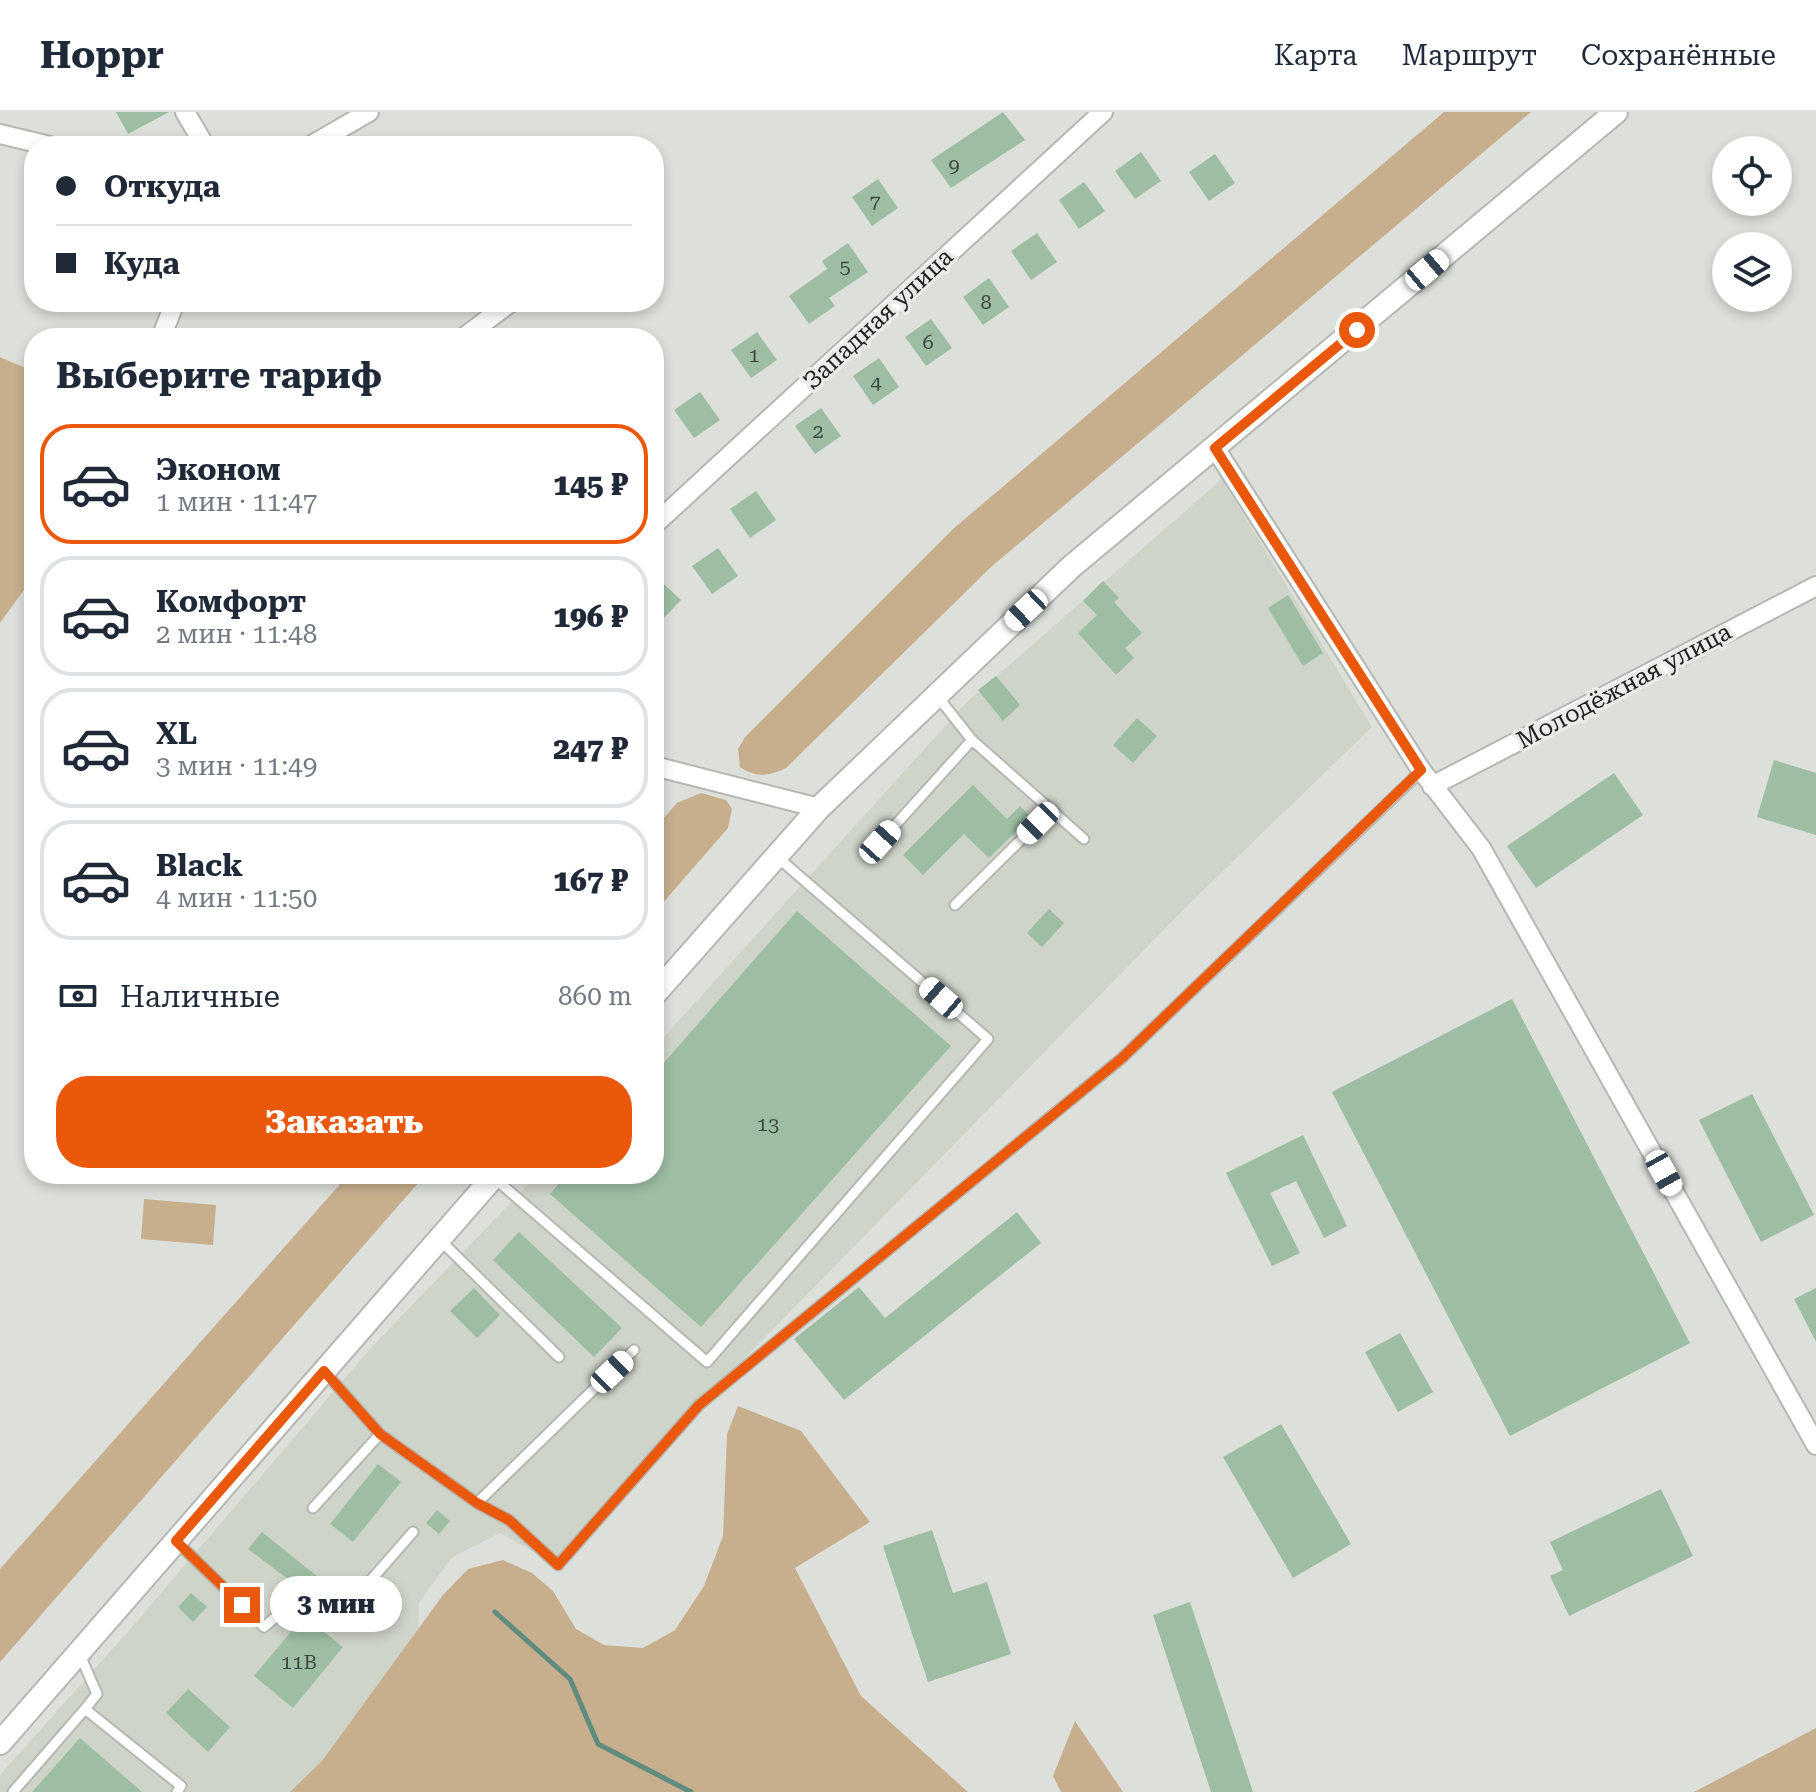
<!DOCTYPE html>
<html lang="ru">
<meta charset="utf-8">
<style>
body{margin:0;font-family:"Roboto Serif",serif;background:#f2f2f3;color:#1f2937;height:100vh;display:flex;flex-direction:column;font-size:30px;white-space:nowrap}
*{box-sizing:border-box;margin:0}
p{font-size:26px;color:#747a83}
.icon{flex:none;width:44px;height:44px;fill:none;stroke:currentColor;stroke-width:2;stroke-linecap:round;stroke-linejoin:round}
.map{position:relative;flex:1;overflow:hidden}
.details{position:absolute;left:24px;top:216px;width:640px;height:856px;display:flex;flex-direction:column;background:#fff;border-radius:32px;box-shadow:0 4px 12px #0003}
.details>*{flex:none}
.guide{position:absolute;left:24px;top:24px;width:640px;height:176px;border-radius:32px;box-shadow:0 4px 12px #0003;display:grid;align-content:center;height:176px;padding:0 32px;background:#fff}
.tools{position:absolute;left:1712px;top:24px;display:grid;gap:16px}
.tools a{display:grid;place-items:center;width:80px;height:80px;border-radius:50%;background:#fff;box-shadow:0 4px 12px #0003;font-size:40px}
.end{position:absolute;width:36px;height:36px;margin:-18px;border:10px solid #ea580c;background:#fff;box-shadow:0 0 0 4px #fff}
.from{border-radius:50%}
.bubble{position:absolute;height:56px;border-radius:28px;background:#fff;box-shadow:0 4px 12px #0003;font-size:26px;font-weight:800;line-height:56px;text-align:center}
.car{position:absolute;width:24px;height:48px;margin:-24px -12px;border-radius:10px;box-shadow:0 0 6px 2px #0007;background:linear-gradient(#fff 24%,#345 0 40%,#fff 0 76%,#345 0 86%,#fff 0)}
.guide b{display:flex;align-items:center;gap:28px;height:76px;font-size:30px}
.guide b+b{border-top:2px solid #e0e1e3}
.guide i{width:20px;height:20px;background:#1f2937}
ul{padding:0;list-style:none}
li{display:flex;align-items:center;gap:24px;height:120px;margin:0 16px 12px;padding:0 16px;border:4px solid #e0e1e3;border-radius:32px}
li div{flex:1}
li b{display:block;font-size:30px}
li em{font-style:normal;font-weight:800}
li.selected{border-color:#ea580c}
li>.icon{width:72px;height:72px;stroke-width:1.5}
h2{padding:0 32px;font-size:36px;line-height:96px}
.pay{display:flex;align-items:center;gap:20px;height:88px;padding:0 32px;font-size:30px}
.pay p{margin-inline-start:auto}
.action{display:flex;gap:16px;margin-top:auto;padding:16px 32px}
.action a{flex:1;height:92px;border-radius:32px;background:#ea580c;color:#fff;font-size:32px;font-weight:800;line-height:92px;text-align:center}
header{display:flex;align-items:center;gap:48px;box-sizing:border-box;height:112px;padding:0 40px;background:#fff;border-bottom:2px solid #e0e1e3}
header strong{font-size:38px}
nav{display:flex;gap:44px;margin-inline-start:auto;font-size:28px}
.map>svg:first-child{display:block}
</style>
<header>
<strong>Hoppr</strong>
<nav><a>Карта</a><a>Маршрут</a><a>Сохранённые</a></nav>
</header>
<div class="map">
<svg width="1816" height="1680" viewBox="0 0 1816 1680">
<rect width="100%" height="100%" fill="#dddfda"/>
<path fill="#cfd4c9" d="M1222 367 1372 615 1192 789 699 1293 558 1453 500 1421 451 1446 419 1491 413 1637 364 1680H0V1663L132 1515 369 1238 538 1062H654V936L967 590Z"/>
<path fill="#c7af8e" d="M1444 0H1531L991 455 786 656C771 664 755 666 740 655L738 637 745 625 953 417Z
M0 245 34 260V464L0 511Z
M701 681 726 688 732 697 728 716 654 801V717L677 691Z
M349 1062H426L0 1550V1457Z
M144 1087 216 1093 213 1133 141 1127Z
M738 1294 801 1319 870 1410 795 1456 861 1584 968 1680H290L322 1649 443 1483 468 1457 503 1448 532 1461 553 1479 576 1517 604 1533 643 1536 675 1518 704 1474 723 1424 727 1322Z
M1075 1609 1123 1680H1061L1053 1664Z
M1816 1616V1680H1694Z"/>
<g fill="none" stroke-linecap="round" stroke-linejoin="round">
<path stroke="#5f8c7f" stroke-width="5" d="M495 1500 570 1567 598 1632 691 1680"/>
</g>
<path fill="#9dbea3" d="M116 0H169L128 22Z
M1003 0 1025 28 951 76 931 48Z
M1141 40 1161 69 1135 87 1115 59Z
M1215 42 1235 71 1209 89 1189 60Z
M878 67 898 96 872 114 852 85Z
M1084 70 1105 99 1079 117 1059 88Z
M1037 121 1057 150 1031 168 1011 139Z
M848 131 868 160 829 186 835 194 809 212 789 184 827 157 822 149Z
M989 166 1009 195 983 213 963 185Z
M931 207 952 236 926 254 905 225Z
M757 220 777 248 751 266 731 238Z
M879 246 899 275 873 293 853 264Z
M700 280 720 308 694 326 674 298Z
M821 296 841 324 815 342 795 314Z
M756 379 776 408 750 426 730 397Z
M718 436 738 464 712 482 692 454Z
M654 463 681 488 654 516Z
M1103 469 1119 486 1114 490 1142 521 1125 536 1134 546 1116 563 1078 521 1097 503 1083 489Z
M1288 483 1323 541 1303 554 1268 496Z
M996 564 1020 593 1003 609 978 578Z
M1137 606 1157 624 1133 651 1113 633Z
M1774 648 1816 661V723L1757 705Z
M1614 661 1643 703 1536 776 1507 734Z
M973 673 1007 707 1020 694 1031 705 989 746 964 722 923 763 903 743Z
M1049 797 1064 811 1042 835 1027 821Z
M797 799 951 934 701 1215 550 1082 567 1062H654V962Z
M1512 887 1690 1231 1510 1324 1332 980Z
M1752 982 1814 1103 1761 1130 1699 1008Z
M1303 1023 1347 1114 1324 1126 1296 1069 1270 1081 1300 1141 1272 1154 1226 1061Z
M1017 1100 1041 1131 844 1288 794 1227 859 1175 885 1206Z
M519 1120 622 1216 594 1245 493 1148Z
M474 1176 500 1203 477 1226 450 1199Z
M1816 1176V1230L1794 1187Z
M1400 1221 1433 1280 1398 1300 1365 1240Z
M1281 1312 1351 1432 1293 1466 1223 1345Z
M378 1352 401 1370 353 1430 330 1412Z
M1661 1377 1693 1444 1569 1504 1550 1464 1563 1458 1550 1430Z
M437 1398 450 1409 439 1422 426 1411Z
M932 1418 953 1481 987 1470 1011 1542 928 1570 883 1434Z
M262 1420 328 1473 316 1488 248 1437Z
M191 1481 207 1495 193 1510 178 1495Z
M1190 1490 1253 1680H1211L1153 1503Z
M304 1504 343 1535 293 1596 254 1564Z
M188 1577 230 1615 208 1640 166 1601Z
M80 1626 142 1680H32Z"/>
<g fill="none" stroke-linecap="round" stroke-linejoin="round">
<defs>
<path id="service" d="M972 628 1084 727
M880 730 972 628 938 585
M955 793 1051 698
M493 1065 707 1250 988 927 776 744
M439 1127 559 1245
M324 1259 380 1322 477 1391 509 1408 558 1453 699 1293 1122 946 1421 659
M477 1391 634 1238
M313 1396 380 1322
M176 1429 264 1515 292 1491 342 1501 413 1420
M80 1543 97 1582 85 1597
M13 1680 85 1597 181 1674 177 1680"/>
<path id="minor" d="M185 0 205 34
M0 22 50 34
M310 34 369 0
M161 226 175 190
M463 226 511 190
M1215 336 1421 658 1481 736 1816 1333
M654 413 1103 0
M654 654 819 696
M1432 674 1816 474"/>
<path id="tertiary" d="M654 883 819 696 1071 455 1616 0
M0 1631 496 1062"/>
</defs>
<use href="#service" stroke="#b5b7b2" stroke-width="13"/>
<use href="#minor" stroke="#b5b7b2" stroke-width="22"/>
<use href="#tertiary" stroke="#b5b7b2" stroke-width="26"/>
<use href="#service" stroke="#fff" stroke-width="9"/>
<use href="#minor" stroke="#fff" stroke-width="18"/>
<use href="#tertiary" stroke="#fff" stroke-width="22"/>
</g>
<g fill="none" stroke-linecap="round" stroke-linejoin="round">
<path stroke="#ea580c" stroke-width="10" d="M242 1493 176 1429 324 1259 380 1322 477 1391 509 1408 558 1453 699 1293 1122 946 1421 658 1215 336 1357 218"/>
</g>
<g text-anchor="middle" stroke-width="7" stroke-linejoin="round" paint-order="stroke">
<g font-size="20" fill="#404941">
<text x="954" y="60">9</text>
<text x="875" y="97">7</text>
<text x="845" y="161">5</text>
<text x="986" y="197">8</text>
<text x="928" y="237">6</text>
<text x="754" y="250">1</text>
<text x="876" y="277">4</text>
<text x="818" y="326">2</text>
<text x="768" y="1019">13</text>
<text x="299" y="1557">11В</text>
</g>
<g font-size="24" fill="#212220" stroke="#eaece7">
<text transform="translate(878 207) rotate(-43)" y="8">Западная улица</text>
<text transform="translate(1624 574) rotate(-28)" y="8">Молодёжная улица</text>
</g>
</g>
</svg>
<div class="tools">
<a><svg class="icon" aria-label="locate" viewBox="0 0 24 24"><circle cx="12" cy="12" r="6"/><path d="M12 2v4M12 18v4M2 12h4M18 12h4"/></svg></a>
<a><svg class="icon" aria-label="layers" viewBox="0 0 24 24"><path d="M12 4l9 5-9 5-9-5zM3 14l9 5 9-5"/></svg></a>
</div>
<i class="end from" style="left:1357px;top:218px"></i>
<i class="end" style="left:242px;top:1493px"></i>
<div class="bubble" style="left:270px;top:1464px;width:132px">3 мин</div>
<i class="car" style="left:1427px;top:158px;rotate:50deg"></i>
<i class="car" style="left:1026px;top:498px;rotate:227deg"></i>
<i class="car" style="left:1038px;top:711px;rotate:225deg"></i>
<i class="car" style="left:880px;top:730px;rotate:42deg"></i>
<i class="car" style="left:941px;top:886px;rotate:311deg"></i>
<i class="car" style="left:1664px;top:1061px;rotate:151deg"></i>
<i class="car" style="left:612px;top:1260px;rotate:46deg"></i>
<div class="guide">
<b><i class="from"></i>Откуда</b>
<b><i></i>Куда</b>
</div>
<section class="details">
<h2>Выберите тариф</h2>
<ul>
<li class="selected"><svg class="icon" aria-label="car" viewBox="0 0 24 24"><path d="M5 17H2v-5l4-1 3-4h7l3 4 3 1v5h-3M9 17h6M6 11h13"/><circle cx="7" cy="17" r="2"/><circle cx="17" cy="17" r="2"/></svg><div><b>Эконом</b><p>1 мин · 11:47</p></div><em>145 ₽</em></li>
<li><svg class="icon" aria-label="car" viewBox="0 0 24 24"><path d="M5 17H2v-5l4-1 3-4h7l3 4 3 1v5h-3M9 17h6M6 11h13"/><circle cx="7" cy="17" r="2"/><circle cx="17" cy="17" r="2"/></svg><div><b>Комфорт</b><p>2 мин · 11:48</p></div><em>196 ₽</em></li>
<li><svg class="icon" aria-label="car" viewBox="0 0 24 24"><path d="M5 17H2v-5l4-1 3-4h7l3 4 3 1v5h-3M9 17h6M6 11h13"/><circle cx="7" cy="17" r="2"/><circle cx="17" cy="17" r="2"/></svg><div><b>XL</b><p>3 мин · 11:49</p></div><em>247 ₽</em></li>
<li><svg class="icon" aria-label="car" viewBox="0 0 24 24"><path d="M5 17H2v-5l4-1 3-4h7l3 4 3 1v5h-3M9 17h6M6 11h13"/><circle cx="7" cy="17" r="2"/><circle cx="17" cy="17" r="2"/></svg><div><b>Black</b><p>4 мин · 11:50</p></div><em>167 ₽</em></li>
</ul>
<div class="pay"><svg class="icon" aria-label="cash" viewBox="0 0 24 24"><path d="M3 7h18v10H3z"/><circle cx="12" cy="12" r="2"/></svg>Наличные<p>860 m</p></div>
<div class="action"><a>Заказать</a></div>
</section>
</div>
